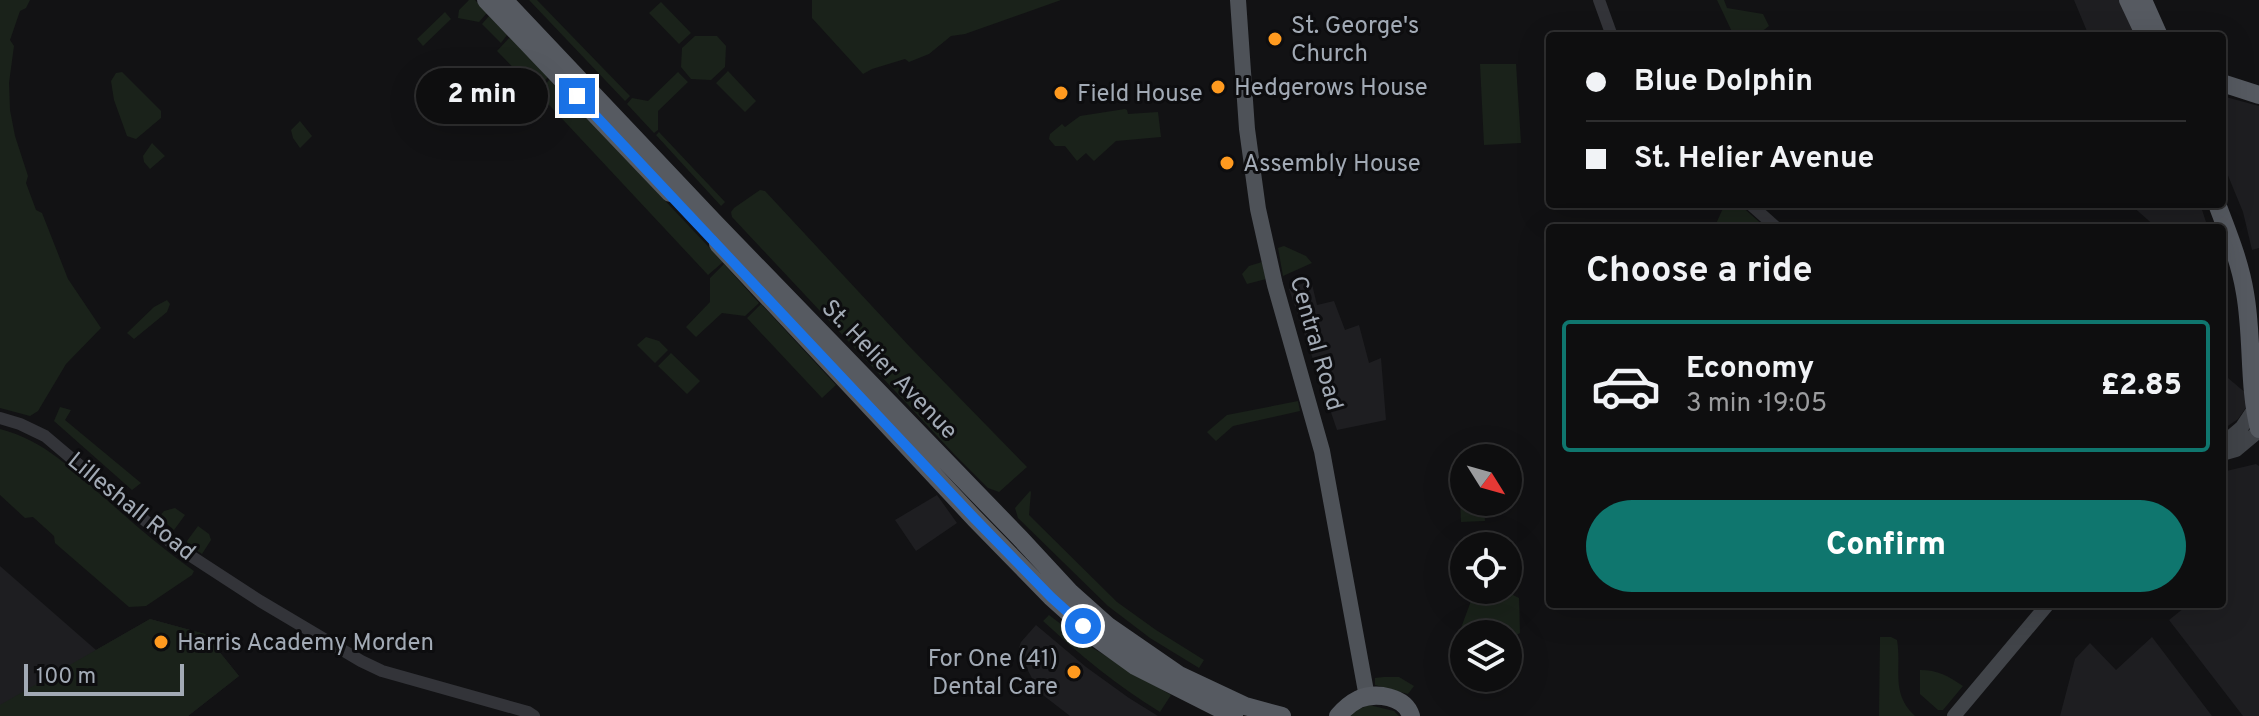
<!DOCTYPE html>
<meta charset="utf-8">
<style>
body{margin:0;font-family:Overpass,sans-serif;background:#1c1c1d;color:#f1f3f6;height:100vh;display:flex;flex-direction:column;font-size:30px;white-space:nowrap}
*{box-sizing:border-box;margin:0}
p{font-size:26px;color:#9b9c9e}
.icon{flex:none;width:44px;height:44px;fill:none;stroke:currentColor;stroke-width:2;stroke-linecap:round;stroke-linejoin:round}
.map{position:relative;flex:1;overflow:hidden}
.panel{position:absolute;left:1546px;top:224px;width:680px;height:384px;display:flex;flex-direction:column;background:#0e0e0f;border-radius:8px;box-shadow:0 8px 32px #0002,0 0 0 2px #2e2e2f}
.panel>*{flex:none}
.top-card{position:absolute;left:1546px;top:32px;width:680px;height:176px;border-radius:8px;box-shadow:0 8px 32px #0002,0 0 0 2px #2e2e2f;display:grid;align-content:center;height:176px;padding:0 40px;background:#0e0e0f}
.needle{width:52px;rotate:127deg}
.tools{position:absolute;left:1450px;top:444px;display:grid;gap:16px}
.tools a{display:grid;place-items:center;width:72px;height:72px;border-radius:50%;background:#0e0e0f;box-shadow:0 8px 32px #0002,0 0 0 2px #2e2e2f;font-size:40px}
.scale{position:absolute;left:24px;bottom:20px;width:160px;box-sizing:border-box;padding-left:8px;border:4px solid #a2aab5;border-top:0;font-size:22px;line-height:28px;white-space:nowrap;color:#a2aab5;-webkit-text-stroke:6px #0d0d0f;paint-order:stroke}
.end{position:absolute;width:36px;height:36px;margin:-18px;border:10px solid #1a73e8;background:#fff;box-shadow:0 0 0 4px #fff}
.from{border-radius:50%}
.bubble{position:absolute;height:56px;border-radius:28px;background:#0e0e0f;box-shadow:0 8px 32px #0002,0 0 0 2px #2e2e2f;font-size:26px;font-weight:800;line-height:56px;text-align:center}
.top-card b{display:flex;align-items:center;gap:28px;height:76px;font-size:30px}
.top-card b+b{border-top:2px solid #2e2e2f}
.top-card i{width:20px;height:20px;background:#f1f3f6}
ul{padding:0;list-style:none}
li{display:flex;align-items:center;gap:24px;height:132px;margin:0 16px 12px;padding:0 24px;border:4px solid transparent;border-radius:8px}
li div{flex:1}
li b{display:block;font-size:30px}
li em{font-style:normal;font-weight:800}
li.current{border-color:#0f766e}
li>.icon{width:72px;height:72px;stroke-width:1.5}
h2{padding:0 40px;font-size:36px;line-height:96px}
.button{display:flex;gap:16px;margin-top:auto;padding:16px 40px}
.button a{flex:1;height:92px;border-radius:48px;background:#0f766e;color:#fff;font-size:32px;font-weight:800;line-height:92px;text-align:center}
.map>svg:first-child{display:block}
</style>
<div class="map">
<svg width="2259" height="716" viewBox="0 0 2259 716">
<rect width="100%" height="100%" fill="#121214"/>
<path fill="#1e1e21" d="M2074 0H2120L2136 36H2089Z
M2222 96 2259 106V248L2252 250 2243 212 2222 161Z
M2130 204H2200L2208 228H2157Z
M1311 280 1317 305 1334 301 1345 330 1359 325 1369 363 1381 358 1386 420 1337 430 1289 289Z
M2222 373 2247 394V406L2238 419 2222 430Z
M2256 464 2259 466V716H2243L2169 620 2189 604H2222V472Z
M937 495 957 523 916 551 895 520Z
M0 566 96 650 150 619 205 634 239 676 188 716H0Z
M1036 625 1086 667 1129 698 1158 716H1070L1039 692 1018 651 1021 642Z
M2152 637 2212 716H2060L2075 659 2090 643 2116 670Z"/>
<path fill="#1a221a" d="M0 0H30L26 8 20 11 10 40 14 46 9 83 10 110 15 136 28 176 26 183 36 210 42 213 68 279 101 328 66 364 38 411 30 416 0 408Z
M469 0H475L487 13 479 22 458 18 459 10Z
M529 0H537L630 96 625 101Z
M812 0H1061L965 34 951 36 929 54 909 62 905 59 872 69 863 74 812 18Z
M1717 0H1724L1727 8 1763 14 1769 26 1756 36H1734Z
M661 2 691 33 679 44 649 13Z
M445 12 451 19 423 46 417 39Z
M489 16 507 35 501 43 482 24Z
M695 36H717L726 46 725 67 711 80 691 79 681 67 682 48Z
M510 37 548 77 536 91 497 51Z
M1480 64H1516L1521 143 1484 145Z
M728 71 756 101 745 112 716 83Z
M122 72 161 111V118L136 139 127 136 114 100 111 81 116 73Z
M678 72 688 82 658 111V130L654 133 627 104 632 98 648 101Z
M550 79 723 262 708 275 538 93Z
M1125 109 1127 110 1128 114 1158 112 1161 137 1116 141 1094 161 1086 153 1077 161 1065 146H1055L1049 139 1050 134 1062 124 1065 127 1080 116Z
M300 121 312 136 300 148 293 138 291 130Z
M659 132 725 202 721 206 656 135Z
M152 143 165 156 150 169 144 162 143 156Z
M760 190 765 191 910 347 1027 467 999 492 988 488 954 454 732 217 731 212 734 208Z
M1725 204H1739L1766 228H1714Z
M1284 246 1306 256 1312 263 1283 276 1278 248Z
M1262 262 1266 279 1247 284 1242 274 1249 266Z
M724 264 759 303 745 316 722 313 696 337 686 327 710 302V278Z
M167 300 170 304 167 312 134 339 127 333 154 307Z
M761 304 836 385 822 398 747 318Z
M646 337 659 341 668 350 655 363 637 345Z
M671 353 700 381 687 394 658 366Z
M1298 401 1300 411 1233 426 1216 441 1207 432 1227 415Z
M60 407 71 410 65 420 141 483 132 490 54 421Z
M0 429C46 441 72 470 107 500 135 525 163 549 194 571L192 575 146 606 129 607 55 543 54 536 33 517 25 518 0 495Z
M1459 472H1464V502H1484L1485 521 1461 522Z
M1030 491 1031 492 1029 515 1033 519 1117 602 1156 630 1204 660 1199 668 1150 638 1108 606 1018 518 1015 508Z
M175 508 185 515 174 530 159 517 164 511Z
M198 526 209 534 211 540 202 554 188 544 187 541Z
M1475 590 1507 592 1519 598 1520 633 1508 640V634H1470L1461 628Z
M1049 615 1091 647 1171 695 1160 712C1116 685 1081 656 1043 621Z
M150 619 205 634 239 676 188 716H0V705Z
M1880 637H1891L1897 640C1902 669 1890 693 1915 716H1879Z
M1920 670C1938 670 1948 676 1963 686L1943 710H1938L1920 694Z
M1384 677H1399L1414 686 1408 694 1375 685V678Z
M1369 705 1394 711 1399 716H1350L1357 710Z"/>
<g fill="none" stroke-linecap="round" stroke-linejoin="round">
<path stroke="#333439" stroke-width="12" d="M1599 0 1612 36
M1750 204 1777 228
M0 418 20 424 45 436 174 545 260 601 361 661 382 671 528 712 534 716"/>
<path stroke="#414449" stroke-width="14" d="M2222 444 2242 427 2254 409
M2222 454 2236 450 2259 431
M1954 716 2048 604"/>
<path stroke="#4e5258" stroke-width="16" d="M1238 0 1247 129 1258 209 1275 285 1322 451 1367 697"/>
<path stroke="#565a61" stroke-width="18" d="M486 0 670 193
M504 0 715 223 1020 538 1071 593 1108 626 1179 675 1245 706 1282 716
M2128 0 2145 36
M2143 0 2159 36
M2222 83 2259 95
M2217 204C2228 233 2240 262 2245 293 2253 338 2248 385 2259 429
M718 244 975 519 1051 597 1099 640 1135 666 1234 716
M1338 716C1343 710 1351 703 1359 699 1376 692 1405 696 1411 716"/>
</g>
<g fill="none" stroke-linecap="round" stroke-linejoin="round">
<path stroke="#1a73e8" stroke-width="10" d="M577 96 975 519 1051 597 1083 626"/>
</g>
<g fill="#ff9a1f" stroke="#0d0d0f" stroke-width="3">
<circle cx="1275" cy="39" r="8"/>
<circle cx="1218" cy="87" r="8"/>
<circle cx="1061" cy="93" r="8"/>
<circle cx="1227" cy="163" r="8"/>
<circle cx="161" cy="642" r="8"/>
<circle cx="1074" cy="672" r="8"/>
</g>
<g text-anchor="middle" stroke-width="6" stroke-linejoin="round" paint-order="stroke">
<g font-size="24" fill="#a2aab5" stroke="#0d0d0f" text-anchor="start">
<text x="1291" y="33">St. George's<tspan x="1291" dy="28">Church</tspan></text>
<text x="1234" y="95">Hedgerows House</text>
<text x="1077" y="101">Field House</text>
<text x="1243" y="171">Assembly House</text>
<text x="177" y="650">Harris Academy Morden</text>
<text x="1058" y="666" text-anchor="end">For One (41)<tspan x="1058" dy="28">Dental Care</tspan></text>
</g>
<g font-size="24" fill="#a2aab5" stroke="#0d0d0f">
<text transform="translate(1317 343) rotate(74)" y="8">Central Road</text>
<text transform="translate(890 369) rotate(46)" y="8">St. Helier Avenue</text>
<text transform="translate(132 506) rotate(39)" y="8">Lilleshall Road</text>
</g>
</g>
</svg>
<div class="tools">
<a><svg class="needle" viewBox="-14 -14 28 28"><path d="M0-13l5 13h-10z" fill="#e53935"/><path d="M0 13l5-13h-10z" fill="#9b9c9e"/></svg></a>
<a><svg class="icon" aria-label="locate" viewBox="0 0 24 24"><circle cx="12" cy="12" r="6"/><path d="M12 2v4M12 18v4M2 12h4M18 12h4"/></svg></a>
<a><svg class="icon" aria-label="layers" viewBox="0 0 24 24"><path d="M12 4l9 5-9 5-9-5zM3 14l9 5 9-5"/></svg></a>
</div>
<div class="scale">100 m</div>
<i class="end from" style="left:1083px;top:626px"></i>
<i class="end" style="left:577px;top:96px"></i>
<div class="bubble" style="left:416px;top:68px;width:132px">2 min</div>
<div class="top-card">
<b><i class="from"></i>Blue Dolphin</b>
<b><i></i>St. Helier Avenue</b>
</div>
<section class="panel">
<h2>Choose a ride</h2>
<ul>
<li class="current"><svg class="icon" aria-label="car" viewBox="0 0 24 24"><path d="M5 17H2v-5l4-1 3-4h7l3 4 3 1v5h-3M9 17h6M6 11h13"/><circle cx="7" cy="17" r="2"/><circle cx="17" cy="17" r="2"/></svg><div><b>Economy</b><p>3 min · 19:05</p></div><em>£2.85</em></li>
</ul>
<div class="button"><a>Confirm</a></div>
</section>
</div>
